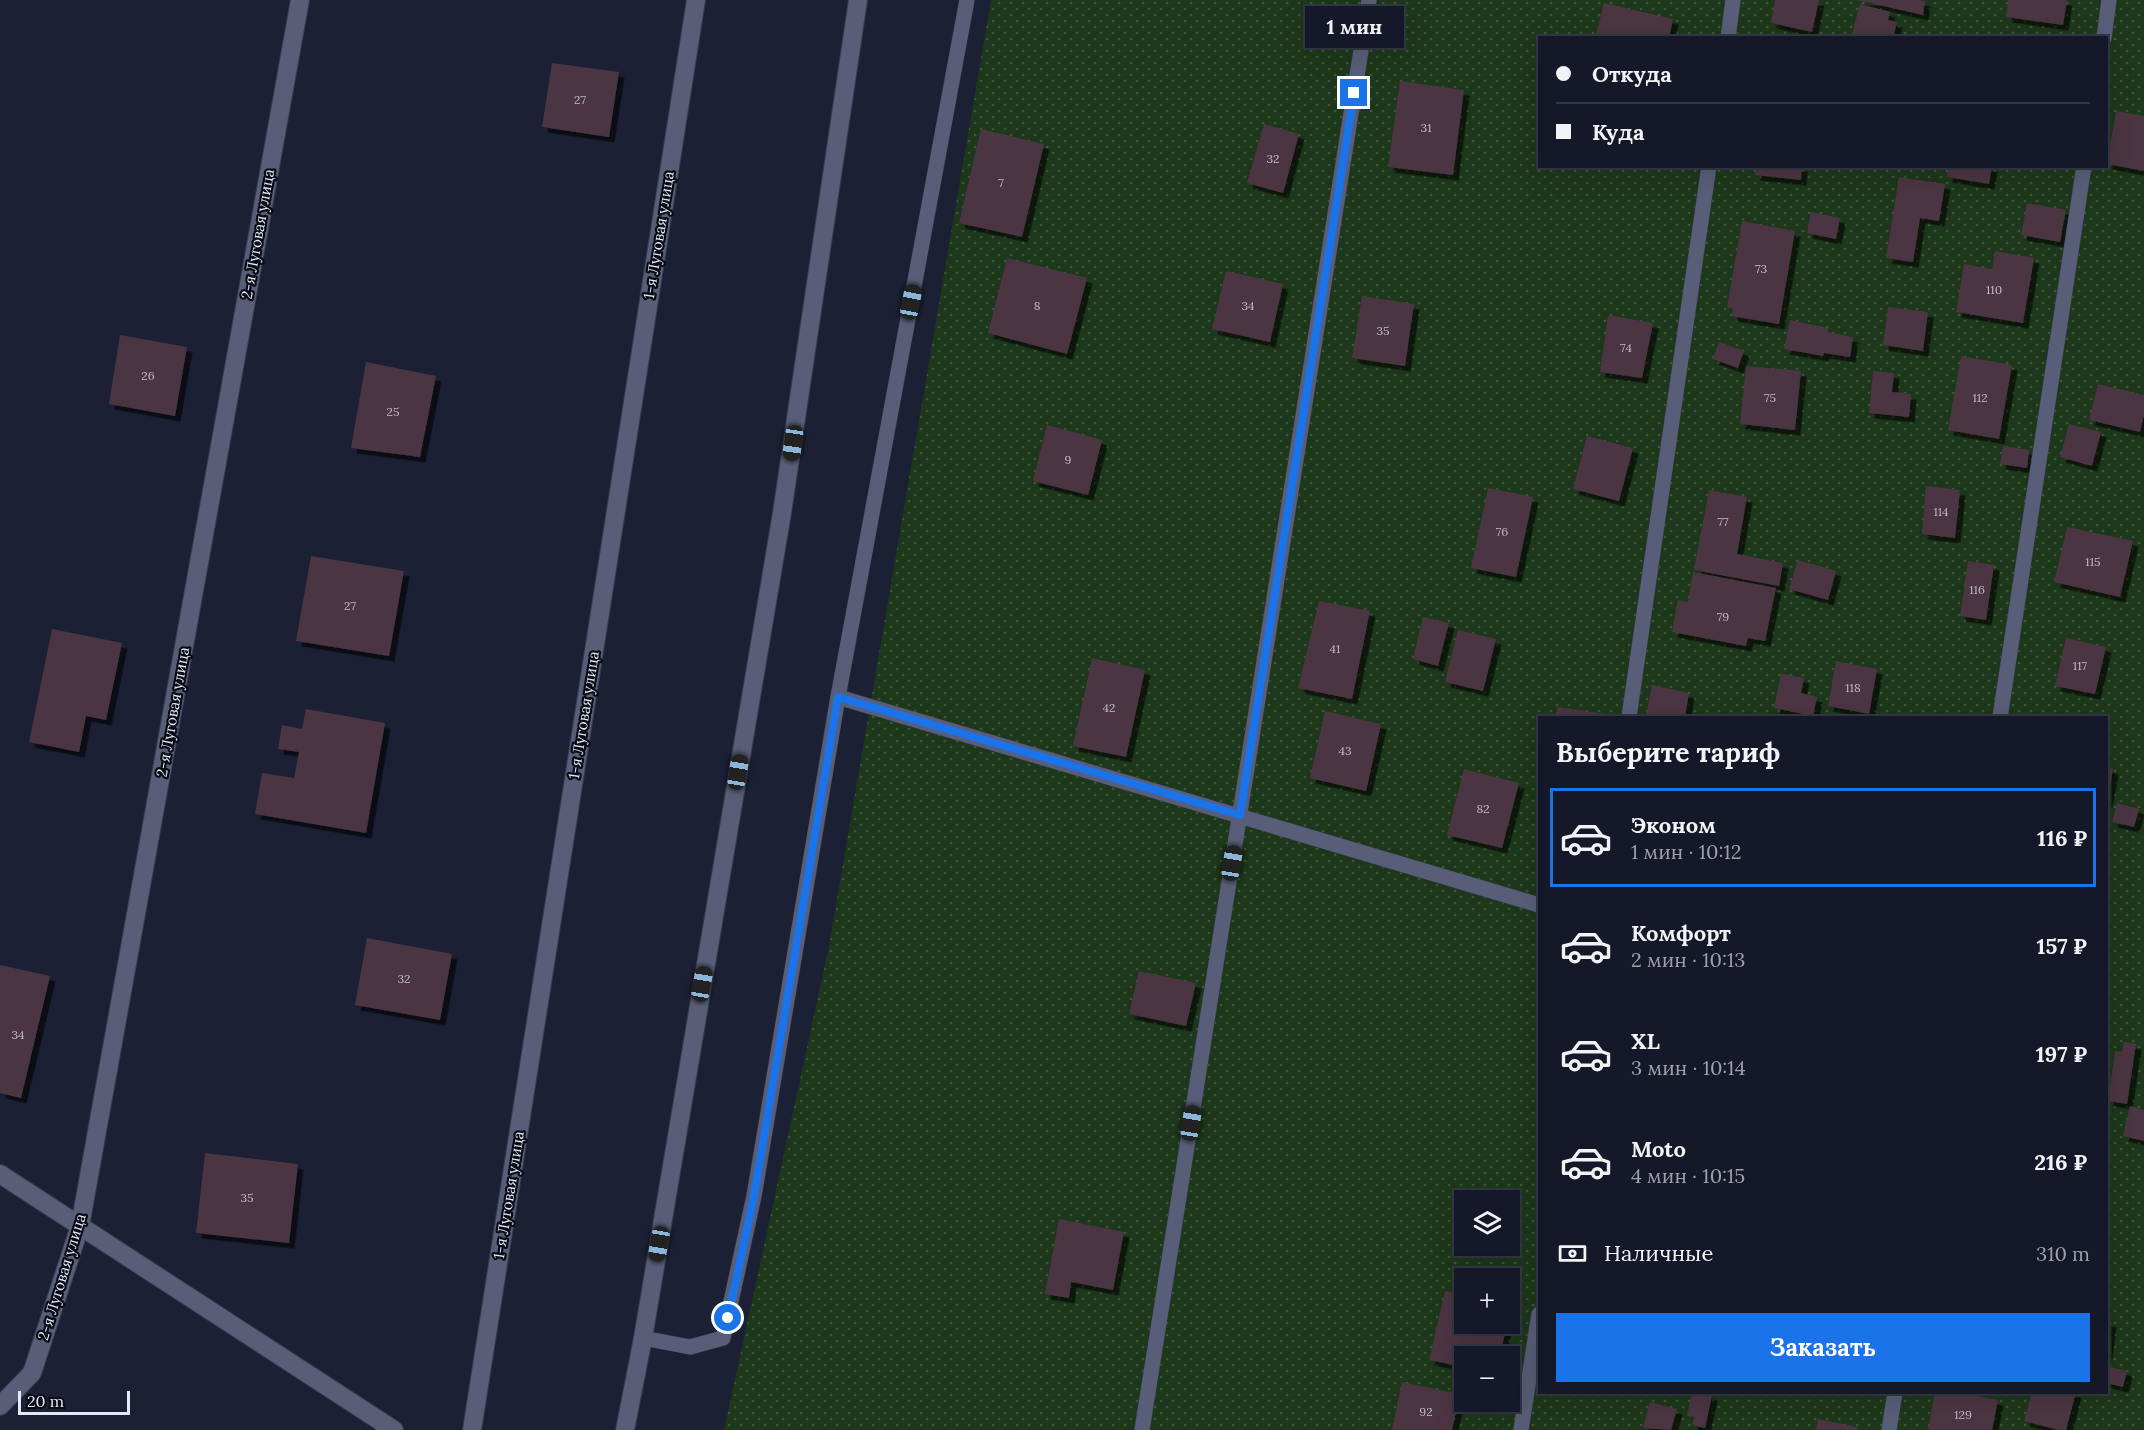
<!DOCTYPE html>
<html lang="ru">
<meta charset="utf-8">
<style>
body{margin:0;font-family:Lora,serif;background:#212534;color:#f1f3f6;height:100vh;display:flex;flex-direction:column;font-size:22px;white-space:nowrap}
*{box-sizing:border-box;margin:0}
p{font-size:20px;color:#9da0a8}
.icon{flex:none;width:33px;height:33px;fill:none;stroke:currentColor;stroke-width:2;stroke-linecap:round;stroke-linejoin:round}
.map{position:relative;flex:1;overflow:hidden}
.details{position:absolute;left:1538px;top:716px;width:570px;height:678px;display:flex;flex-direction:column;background:#141828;border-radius:0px;box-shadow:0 6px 24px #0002,0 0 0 2px #333745}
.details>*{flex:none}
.guide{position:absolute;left:1538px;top:36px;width:570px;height:132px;border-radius:0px;box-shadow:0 6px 24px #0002,0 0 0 2px #333745;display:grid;align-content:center;height:132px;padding:0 18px;background:#141828}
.controls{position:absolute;left:1454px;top:1190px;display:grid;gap:12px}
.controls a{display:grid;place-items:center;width:66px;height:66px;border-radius:0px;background:#141828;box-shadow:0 6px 24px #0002,0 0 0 2px #333745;font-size:30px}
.scale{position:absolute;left:18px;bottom:15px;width:112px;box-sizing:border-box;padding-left:6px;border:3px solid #e4e8f7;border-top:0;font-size:16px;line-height:21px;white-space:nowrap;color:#e4e8f7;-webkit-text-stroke:4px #080a14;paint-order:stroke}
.end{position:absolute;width:27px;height:27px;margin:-14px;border:8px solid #1a73e8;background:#fff;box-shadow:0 0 0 3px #fff}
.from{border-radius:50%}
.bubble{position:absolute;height:42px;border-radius:0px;background:#141828;box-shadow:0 6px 24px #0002,0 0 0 2px #333745;font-size:20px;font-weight:800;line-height:42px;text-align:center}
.car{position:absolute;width:18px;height:36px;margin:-18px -9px;border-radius:8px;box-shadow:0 0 4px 2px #0007;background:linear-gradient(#222 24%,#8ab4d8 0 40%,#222 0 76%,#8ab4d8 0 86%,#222 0)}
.guide b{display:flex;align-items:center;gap:21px;height:57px;font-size:22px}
.guide b+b{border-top:2px solid #333745}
.guide i{width:15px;height:15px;background:#f1f3f6}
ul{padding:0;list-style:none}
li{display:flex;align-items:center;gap:18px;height:99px;margin:0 12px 9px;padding:0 6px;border:3px solid transparent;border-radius:0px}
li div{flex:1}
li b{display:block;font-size:22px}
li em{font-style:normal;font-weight:800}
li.active{border-color:#1a73e8}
li>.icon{width:54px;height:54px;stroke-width:1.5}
h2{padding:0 18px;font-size:27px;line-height:72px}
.pay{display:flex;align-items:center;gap:15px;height:66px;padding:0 18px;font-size:22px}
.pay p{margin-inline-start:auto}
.primary-button{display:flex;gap:12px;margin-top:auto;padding:12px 18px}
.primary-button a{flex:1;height:69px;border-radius:0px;background:#1a73e8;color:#fff;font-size:24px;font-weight:800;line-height:69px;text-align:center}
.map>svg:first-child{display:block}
</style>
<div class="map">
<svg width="2144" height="1430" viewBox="0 0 2144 1430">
<defs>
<pattern id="garden-dots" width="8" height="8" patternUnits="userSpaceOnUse" patternTransform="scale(1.5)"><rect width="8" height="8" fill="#1d371a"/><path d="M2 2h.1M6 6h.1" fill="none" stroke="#3e543c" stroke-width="1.8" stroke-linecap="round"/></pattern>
<filter id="shadow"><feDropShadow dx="5.5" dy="5.5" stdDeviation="0" flood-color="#0009"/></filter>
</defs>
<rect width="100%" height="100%" fill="#1b2035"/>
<path fill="url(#garden-dots)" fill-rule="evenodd" d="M991 0H2144V1430H724L829 946ZM1539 38H2106V166H1539ZM1539 717H2106V1392H1539ZM1464 1200H1509V1245H1464ZM1464 1278H1509V1323H1464ZM1464 1356H1509V1401H1464Z"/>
<path fill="#4c3442" filter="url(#shadow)" d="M1775 0H1819L1812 32 1771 23Z
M1857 0H1920L1925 1 1923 15Z
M2008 0H2067L2063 25 2006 17Z
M1604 3 1673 19 1669 38H1595Z
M1860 4 1890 12 1888 20 1897 22 1893 38H1865L1852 34Z
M552 63 619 72 609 137 542 127Z
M1400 81 1464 90 1453 175 1388 167Z
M2116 111 2144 116V171L2107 164Z
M1264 124 1299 134 1283 193 1247 183Z
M981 129 1044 144 1022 237 959 223Z
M1756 166H1802L1801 180 1755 175Z
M1948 166H1992L1989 184 1947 177Z
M1899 177 1945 184 1939 221 1920 218 1913 262 1886 258Z
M2027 203 2066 210 2060 242 2021 235Z
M1811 212 1840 218 1836 239 1807 233Z
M1742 221 1795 231 1779 324 1731 316 1733 309 1727 307Z
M1995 251 2034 258 2023 323 1956 312 1964 264 1992 269Z
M1007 258 1087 278 1067 354 988 333Z
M1226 271 1283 284 1270 342 1212 329Z
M1362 296 1414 304 1405 366 1352 358Z
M1888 307 1928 312 1923 351 1883 345Z
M1608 315 1653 323 1642 378 1600 372Z
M1790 320 1828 328V332L1853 337 1850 357 1824 353 1823 356 1784 349Z
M120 335 187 347 175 416 109 404Z
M1719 342 1744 351 1738 368 1713 359Z
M1961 356 2012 365 1999 439 1948 430Z
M366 362 436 376 420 457 351 448Z
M1746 366 1801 371 1795 430 1740 424Z
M1873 371 1894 373 1892 392 1911 394 1909 417 1869 413Z
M2098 384 2144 395V415L2140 432 2089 420Z
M2069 424 2101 432 2092 466 2060 457Z
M1047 425 1102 440 1088 495 1033 481Z
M1587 436 1633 448 1619 501 1573 489Z
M2003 446 2029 450 2027 468 2000 464Z
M1926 486 1960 490 1955 538 1922 534Z
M1488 488 1533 497 1516 577 1471 568Z
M1709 490 1747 497 1737 554 1783 563 1779 586 1694 570Z
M2067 527 2133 541 2120 597 2054 582Z
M311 556 404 571 389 656 296 641Z
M1798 560 1836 571 1828 600 1789 589Z
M1968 561 1994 565 1986 620 1960 616Z
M1693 572 1776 588 1765 641 1748 638 1746 646 1672 632 1678 600 1688 602Z
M1319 601 1370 611 1352 699 1298 688Z
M1423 617 1449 623 1438 666 1413 659Z
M52 629 122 643 106 720 86 716 79 752 29 742Z
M1458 630 1496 639 1483 691 1445 682Z
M2066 638 2106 647 2095 694 2055 686Z
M1092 658 1145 670 1126 757 1073 746Z
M1836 661 1877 669 1869 714 1828 706Z
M1781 673 1804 678 1801 693 1817 697 1813 716 1774 708Z
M1652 685 1689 693 1685 717H1646Z
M1558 707 1605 714 1604 717H1555Z
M306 709 385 723 366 833 255 814 262 773 294 778 299 752 278 749 282 725 302 729Z
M1325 711 1381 724 1366 791 1310 778Z
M2106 767 2113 769 2107 802H2106Z
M1464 769 1519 783 1502 848 1447 835Z
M2117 803 2139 809 2134 827 2112 822Z
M367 938 452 954 440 1020 355 1005Z
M0 965 50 976 21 1098 0 1093Z
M1139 971 1196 983 1186 1026 1129 1014Z
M2124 1042 2136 1044 2127 1104 2108 1101 2115 1051 2122 1052Z
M2130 1106 2144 1110V1141L2123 1136Z
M205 1153 298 1164 289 1243 196 1233Z
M1059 1219 1124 1232 1113 1290 1071 1282 1069 1298 1045 1294Z
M1445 1291 1464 1295V1323H1507L1500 1356H1464V1367L1429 1360Z
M2106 1321 2111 1322 2107 1353H2106Z
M2106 1366 2127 1371 2123 1387 2106 1383Z
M1402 1382 1460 1394 1452 1430H1392Z
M1692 1392 1712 1395 1705 1428 1692 1425 1694 1417 1687 1416Z
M1935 1392H1954L1998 1400 1992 1430H1928Z
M2032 1392H2076L2066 1430H2058L2024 1421Z
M1650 1402 1677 1409 1671 1430 1643 1428Z
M1818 1419 1857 1427V1430H1816Z"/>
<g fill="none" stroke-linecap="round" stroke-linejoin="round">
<defs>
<path id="lane" d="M1728 38 1733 0
M2104 38 2109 0
M838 697 1539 905
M1629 717 1709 166
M2000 717 2084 166
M643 1338 690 1347 723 1338 754 1196 838 697 967 0
M1142 1430 1369 0
M1521 1430 1539 1314
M1889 1430 1895 1392"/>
<path id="street" d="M0 1174 394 1430
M0 1406 32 1373 80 1226 300 0
M472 1430 696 0
M625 1430 643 1338 782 513 858 0"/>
</defs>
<use href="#lane" stroke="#373a4c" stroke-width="16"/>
<use href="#street" stroke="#373a4c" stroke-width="20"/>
<use href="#lane" stroke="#585e77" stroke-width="15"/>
<use href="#street" stroke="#585e77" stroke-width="18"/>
</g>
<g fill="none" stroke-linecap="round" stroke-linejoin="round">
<path stroke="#1a73e8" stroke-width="8" d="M728 1318 754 1196 838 697 1240 815 1354 93"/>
</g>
<g text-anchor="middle" stroke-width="4.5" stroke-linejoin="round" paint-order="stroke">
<g font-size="12" fill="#bebbca">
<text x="580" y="104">27</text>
<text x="1426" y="132">31</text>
<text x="1273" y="163">32</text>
<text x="1001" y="187">7</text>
<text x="1761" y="273">73</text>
<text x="1994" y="294">110</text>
<text x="1037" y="310">8</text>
<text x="1248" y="310">34</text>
<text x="1383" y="335">35</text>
<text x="1626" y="352">74</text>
<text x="148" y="380">26</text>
<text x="1770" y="402">75</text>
<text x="1980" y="402">112</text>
<text x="393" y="416">25</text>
<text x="1068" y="464">9</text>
<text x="1941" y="516">114</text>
<text x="1723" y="526">77</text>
<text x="1502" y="536">76</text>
<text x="2093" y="566">115</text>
<text x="1977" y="594">116</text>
<text x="350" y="610">27</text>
<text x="1723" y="621">79</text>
<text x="1335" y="653">41</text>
<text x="2080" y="670">117</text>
<text x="1853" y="692">118</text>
<text x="1109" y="712">42</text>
<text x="1345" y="755">43</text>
<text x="1483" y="813">82</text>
<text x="404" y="983">32</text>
<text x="18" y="1039">34</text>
<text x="247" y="1202">35</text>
<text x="1426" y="1416">92</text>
<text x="1963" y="1419">129</text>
</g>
<g font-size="15" fill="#e4e8f7" stroke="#080a14">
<text transform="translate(258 234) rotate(-80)" y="5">2-я Луговая улица</text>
<text transform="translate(659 235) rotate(-81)" y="5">1-я Луговая улица</text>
<text transform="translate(173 712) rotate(-80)" y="5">2-я Луговая улица</text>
<text transform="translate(584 715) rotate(-81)" y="5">1-я Луговая улица</text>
<text transform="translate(509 1195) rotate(-81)" y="5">1-я Луговая улица</text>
<text transform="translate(62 1277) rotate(-73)" y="5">2-я Луговая улица</text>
</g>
</g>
</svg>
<div class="controls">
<a><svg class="icon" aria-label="layers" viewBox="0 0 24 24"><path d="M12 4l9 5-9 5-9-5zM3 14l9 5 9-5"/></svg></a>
<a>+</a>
<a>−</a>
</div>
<div class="scale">20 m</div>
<i class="end from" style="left:728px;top:1318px"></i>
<i class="end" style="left:1354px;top:93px"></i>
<div class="bubble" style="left:1305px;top:6px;width:99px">1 мин</div>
<i class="car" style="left:911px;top:302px;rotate:11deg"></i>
<i class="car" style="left:793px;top:443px;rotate:188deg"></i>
<i class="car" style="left:738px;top:772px;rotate:9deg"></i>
<i class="car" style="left:1232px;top:863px;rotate:9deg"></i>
<i class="car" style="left:702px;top:984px;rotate:10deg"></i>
<i class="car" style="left:1191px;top:1123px;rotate:9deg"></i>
<i class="car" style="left:659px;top:1244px;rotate:190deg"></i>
<div class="guide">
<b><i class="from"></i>Откуда</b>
<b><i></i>Куда</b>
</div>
<section class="details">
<h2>Выберите тариф</h2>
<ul>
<li class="active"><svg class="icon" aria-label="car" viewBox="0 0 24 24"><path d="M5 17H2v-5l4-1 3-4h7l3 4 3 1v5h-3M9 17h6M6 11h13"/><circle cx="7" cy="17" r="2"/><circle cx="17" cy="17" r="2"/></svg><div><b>Эконом</b><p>1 мин · 10:12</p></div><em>116 ₽</em></li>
<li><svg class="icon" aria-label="car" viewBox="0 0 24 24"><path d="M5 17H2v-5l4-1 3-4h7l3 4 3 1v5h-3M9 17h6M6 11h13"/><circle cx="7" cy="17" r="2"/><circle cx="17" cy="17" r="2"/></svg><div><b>Комфорт</b><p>2 мин · 10:13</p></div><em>157 ₽</em></li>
<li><svg class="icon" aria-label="car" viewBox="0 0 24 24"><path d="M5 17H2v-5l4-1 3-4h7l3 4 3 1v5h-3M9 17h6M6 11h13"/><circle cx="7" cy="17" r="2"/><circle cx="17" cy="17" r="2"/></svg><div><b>XL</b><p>3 мин · 10:14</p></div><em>197 ₽</em></li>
<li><svg class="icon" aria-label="car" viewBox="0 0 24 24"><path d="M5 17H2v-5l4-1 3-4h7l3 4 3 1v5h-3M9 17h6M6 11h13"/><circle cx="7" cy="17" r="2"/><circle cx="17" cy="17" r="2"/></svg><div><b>Moto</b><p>4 мин · 10:15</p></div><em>216 ₽</em></li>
</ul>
<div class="pay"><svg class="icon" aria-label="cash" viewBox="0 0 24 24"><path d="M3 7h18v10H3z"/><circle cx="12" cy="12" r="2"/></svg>Наличные<p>310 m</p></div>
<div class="primary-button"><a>Заказать</a></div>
</section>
</div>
